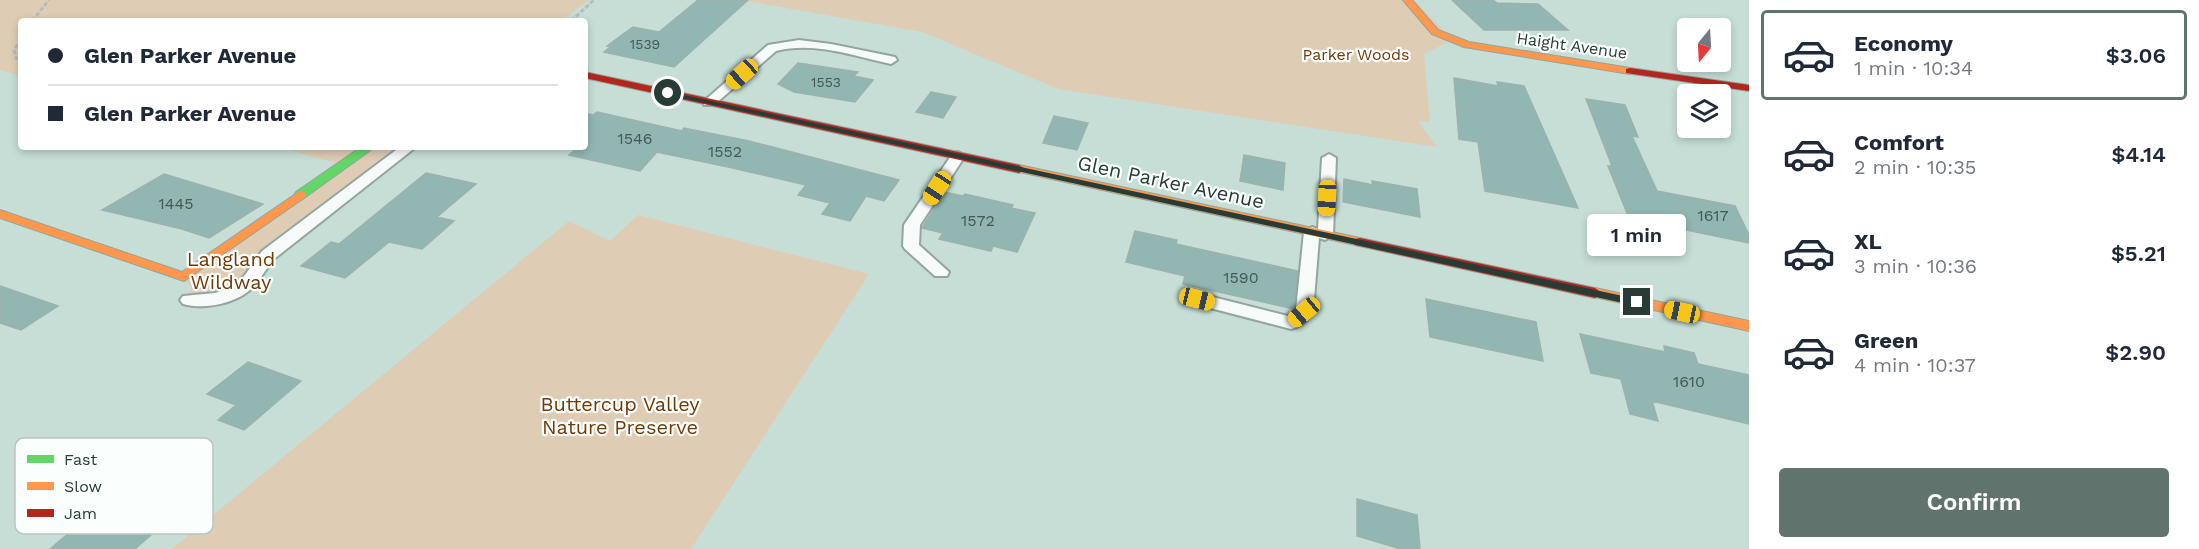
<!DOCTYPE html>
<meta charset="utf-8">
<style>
body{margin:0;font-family:"Work Sans",sans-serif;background:#f2f2f3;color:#1f2937;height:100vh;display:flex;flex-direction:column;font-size:22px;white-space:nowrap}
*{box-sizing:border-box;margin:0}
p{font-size:20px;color:#747a83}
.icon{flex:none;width:33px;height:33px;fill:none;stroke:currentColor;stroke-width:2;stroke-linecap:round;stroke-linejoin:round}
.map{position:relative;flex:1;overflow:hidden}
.details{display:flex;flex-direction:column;background:#fff;width:450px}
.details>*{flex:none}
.banner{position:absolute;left:18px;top:18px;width:570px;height:132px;border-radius:6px;box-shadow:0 3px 9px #0003;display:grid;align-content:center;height:132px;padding:0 30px;background:#fff}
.needle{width:39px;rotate:198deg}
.fabs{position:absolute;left:1677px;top:18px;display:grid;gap:12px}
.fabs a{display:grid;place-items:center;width:54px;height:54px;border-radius:6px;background:#fff;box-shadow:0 3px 9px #0003;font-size:30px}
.end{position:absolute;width:27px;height:27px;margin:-14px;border:8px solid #293b35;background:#fff;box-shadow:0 0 0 3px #fff}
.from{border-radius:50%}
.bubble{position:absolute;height:42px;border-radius:6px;background:#fff;box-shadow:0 3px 9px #0003;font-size:20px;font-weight:600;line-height:42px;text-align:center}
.car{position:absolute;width:18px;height:36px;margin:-18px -9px;border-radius:8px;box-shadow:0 0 4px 2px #0007;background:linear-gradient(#f5c518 24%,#345 0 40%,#f5c518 0 76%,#345 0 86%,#f5c518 0)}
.banner b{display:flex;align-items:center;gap:21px;height:57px;font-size:22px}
.banner b+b{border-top:2px solid #e0e1e3}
.banner i{width:15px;height:15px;background:#1f2937}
ul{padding:10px 0 0;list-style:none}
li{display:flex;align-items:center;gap:18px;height:90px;margin:0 12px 9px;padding:0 18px;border:3px solid transparent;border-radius:6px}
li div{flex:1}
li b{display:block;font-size:22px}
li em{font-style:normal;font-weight:600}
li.current{border-color:#60746d}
li>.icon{width:54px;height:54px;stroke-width:1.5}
.cta{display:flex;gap:12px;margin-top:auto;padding:12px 30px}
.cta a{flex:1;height:69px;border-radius:6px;background:#60746d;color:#fff;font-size:24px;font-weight:600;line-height:69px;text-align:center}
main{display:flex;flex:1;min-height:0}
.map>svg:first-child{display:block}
</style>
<main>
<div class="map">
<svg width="1749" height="549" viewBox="0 0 1749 549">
<rect width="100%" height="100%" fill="#c6ded6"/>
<path fill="#dfccb5" d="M0 0H589L561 21H21V76L0 70Z
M741 0H1414L1453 40 1424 54 1430 122 1418 121 1437 147 1058 89 922 32Z
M279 147H409L268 255 240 290 189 300 191 287 184 277 343 165Z
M638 215 869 274 691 549H172L569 221 610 241Z"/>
<path fill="#92b6b2" stroke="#9db1ad" stroke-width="1.5" d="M698 0H748L674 67 604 52 610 47 607 46 633 27 659 32Z
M1452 0H1493L1497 3 1538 4 1568 30H1484Z
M798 63 858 72 854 76 873 80 855 102 794 92 778 84Z
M1454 78 1498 86 1497 82 1524 86 1578 208 1485 191 1478 142 1459 139Z
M931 92 956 97 943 118 916 112Z
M1586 99 1625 105 1638 137 1632 136 1657 191 1735 206 1749 235V243L1629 218 1608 166H1612Z
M597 112 682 131 684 128 749 141 899 180 884 201 866 196 850 221 822 214 830 203 798 195 806 185 728 167 657 152 640 171 569 155 578 147H585V113L593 115Z
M1054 116 1088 123 1077 150 1043 143Z
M1244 155 1285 163 1283 190 1240 181Z
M426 173 476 184 437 217 454 221 422 249 389 242 345 278 301 266 331 242 339 244Z
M164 174 263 204 209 238 182 229 102 210Z
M1344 179 1373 185 1372 181 1417 189 1420 217 1343 202Z
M944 192 963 196 965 194 1013 205 1011 208 1035 213 1017 252 993 246 991 251 939 239 943 233 922 228Z
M1135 231 1177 240 1176 244 1298 271 1294 309 1183 284 1185 276 1126 262Z
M0 286 58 306 21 330 0 323Z
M1426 299 1536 322 1543 361 1430 337Z
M1580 334 1665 352 1664 346 1694 353 1698 364 1749 375V424L1652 401 1658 421 1630 414 1621 379 1591 373Z
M248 362 301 381 244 430 218 420 236 405 207 394Z
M1357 499 1417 515 1420 549H1401L1357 536Z
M95 511 132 526 152 534 135 549H50Z"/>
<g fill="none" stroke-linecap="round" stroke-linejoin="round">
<defs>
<path id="lane" d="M799 40 831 44 895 57 897 60 891 64C854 56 814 41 776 51L714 105H704L703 102 768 45Z
M400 147H416L274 259C266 268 260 281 251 289 235 304 203 310 183 304L180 300 183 296 215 293 232 287 245 275 262 251Z
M958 152 965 156 920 225 919 245 949 272 947 276H935L905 249 903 246 904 225 953 153Z
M1329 154 1336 158 1333 235 1325 240 1319 238 1313 312C1308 320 1300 327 1291 329L1191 303 1188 299 1191 295 1197 293 1288 316 1296 310 1304 232 1312 227 1318 229 1322 158Z"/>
<path id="fast" d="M361 147H375L304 198H296L294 195 296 192Z"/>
<path id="slow" d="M1403 0H1412L1438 30 1469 42 1630 68 1635 71 1630 74 1464 47 1432 34Z
M1019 165 1360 238 1366 242 1360 246 1015 171 1013 169Z
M300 191 304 192 306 195 304 198 184 281 0 218V210L182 272Z
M1595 288 1749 321V331L1590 296 1588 293Z"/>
<path id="jam" d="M1630 68 1749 85V91L1626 73V69Z
M585 72 1019 165 1025 169 1019 173 585 78Z
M1360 238 1595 288 1602 293 1595 298 1355 245 1354 242 1355 239Z"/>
</defs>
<use href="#lane" stroke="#93a5a0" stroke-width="4"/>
<use href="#fast" stroke="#93a5a0" stroke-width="2"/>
<use href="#slow" stroke="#93a5a0" stroke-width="2"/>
<use href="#jam" stroke="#93a5a0" stroke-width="2"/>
<path stroke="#b4bebb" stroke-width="3" stroke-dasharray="4.5 2" stroke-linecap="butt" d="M32 21 49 0
M571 21 594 0
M21 39 14 50 16 58 21 59"/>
<use href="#lane" fill="#f6faf9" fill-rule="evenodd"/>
<use href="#fast" fill="#63d668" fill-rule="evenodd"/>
<use href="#slow" fill="#ff974d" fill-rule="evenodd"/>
<use href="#jam" fill="#b3261e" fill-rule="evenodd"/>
</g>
<path fill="#293b35" d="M665 91 1637 299 1642 302 1637 306 668 95 665 94Z"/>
<g text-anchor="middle" stroke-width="4.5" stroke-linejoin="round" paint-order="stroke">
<g font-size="14" fill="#435a54">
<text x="645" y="49">1539</text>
<text x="826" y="87">1553</text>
</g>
<g font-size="16" fill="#293b35" stroke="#fafffd">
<text transform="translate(1572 45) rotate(8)" y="6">Haight Avenue</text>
</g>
<g font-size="16" fill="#733905" stroke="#fafffd">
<text x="1356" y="60">Parker Woods</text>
</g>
<g font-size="16" fill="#435a54">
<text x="635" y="144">1546</text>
<text x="725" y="157">1552</text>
<text x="176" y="209">1445</text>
<text x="1713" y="221">1617</text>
<text x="978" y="226">1572</text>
<text x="1241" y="283">1590</text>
<text x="1689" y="387">1610</text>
</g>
<g font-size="20" fill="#293b35" stroke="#fafffd">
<text transform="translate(1171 182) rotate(12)" y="7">Glen Parker Avenue</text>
</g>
<g font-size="20" fill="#733905" stroke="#fafffd">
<text x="231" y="266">Langland<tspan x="231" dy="23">Wildway</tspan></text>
<text x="620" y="411">Buttercup Valley<tspan x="620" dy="23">Nature Preserve</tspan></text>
</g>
</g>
<rect x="15" y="438" width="198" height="96" rx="9" fill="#fafffd" stroke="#bbc4c1" stroke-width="1.5"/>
<rect x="27" y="455" width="27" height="8" fill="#63d668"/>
<rect x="27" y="482" width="27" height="8" fill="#ff974d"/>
<rect x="27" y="509" width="27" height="8" fill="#b3261e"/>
<g font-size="16" fill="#293b35">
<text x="64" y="465">Fast</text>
<text x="64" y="492">Slow</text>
<text x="64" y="519">Jam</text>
</g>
</svg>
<div class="fabs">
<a><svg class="needle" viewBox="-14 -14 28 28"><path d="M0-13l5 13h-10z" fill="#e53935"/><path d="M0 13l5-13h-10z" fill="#747a83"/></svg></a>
<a><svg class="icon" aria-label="layers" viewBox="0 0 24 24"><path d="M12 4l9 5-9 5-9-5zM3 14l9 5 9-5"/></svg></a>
</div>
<i class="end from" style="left:668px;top:93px"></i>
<i class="end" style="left:1637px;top:302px"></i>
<div class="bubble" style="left:1587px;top:214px;width:99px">1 min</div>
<i class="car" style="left:742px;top:74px;rotate:228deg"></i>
<i class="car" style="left:937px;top:188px;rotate:213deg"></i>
<i class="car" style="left:1327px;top:198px;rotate:183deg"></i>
<i class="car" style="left:1197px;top:299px;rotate:104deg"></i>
<i class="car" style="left:1304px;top:312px;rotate:230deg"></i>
<i class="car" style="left:1682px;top:312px;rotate:282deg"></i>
<div class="banner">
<b><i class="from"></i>Glen Parker Avenue</b>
<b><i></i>Glen Parker Avenue</b>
</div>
</div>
<section class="details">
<ul>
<li class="current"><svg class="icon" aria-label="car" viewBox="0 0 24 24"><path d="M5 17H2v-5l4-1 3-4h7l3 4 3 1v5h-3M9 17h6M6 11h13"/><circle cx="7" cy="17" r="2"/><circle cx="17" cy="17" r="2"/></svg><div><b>Economy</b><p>1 min · 10:34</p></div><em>$3.06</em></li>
<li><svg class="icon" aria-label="car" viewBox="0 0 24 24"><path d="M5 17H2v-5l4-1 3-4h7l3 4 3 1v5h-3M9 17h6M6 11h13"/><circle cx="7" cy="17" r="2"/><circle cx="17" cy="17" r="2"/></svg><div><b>Comfort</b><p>2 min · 10:35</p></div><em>$4.14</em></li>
<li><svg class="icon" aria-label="car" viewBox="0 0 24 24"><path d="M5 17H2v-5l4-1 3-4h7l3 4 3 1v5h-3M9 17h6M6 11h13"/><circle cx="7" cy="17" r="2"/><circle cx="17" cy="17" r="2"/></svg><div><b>XL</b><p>3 min · 10:36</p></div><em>$5.21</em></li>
<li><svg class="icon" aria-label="car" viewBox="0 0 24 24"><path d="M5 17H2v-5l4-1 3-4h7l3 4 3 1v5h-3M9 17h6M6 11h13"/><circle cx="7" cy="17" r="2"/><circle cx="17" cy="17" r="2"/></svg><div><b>Green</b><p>4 min · 10:37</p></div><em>$2.90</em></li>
</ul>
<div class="cta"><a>Confirm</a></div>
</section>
</main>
